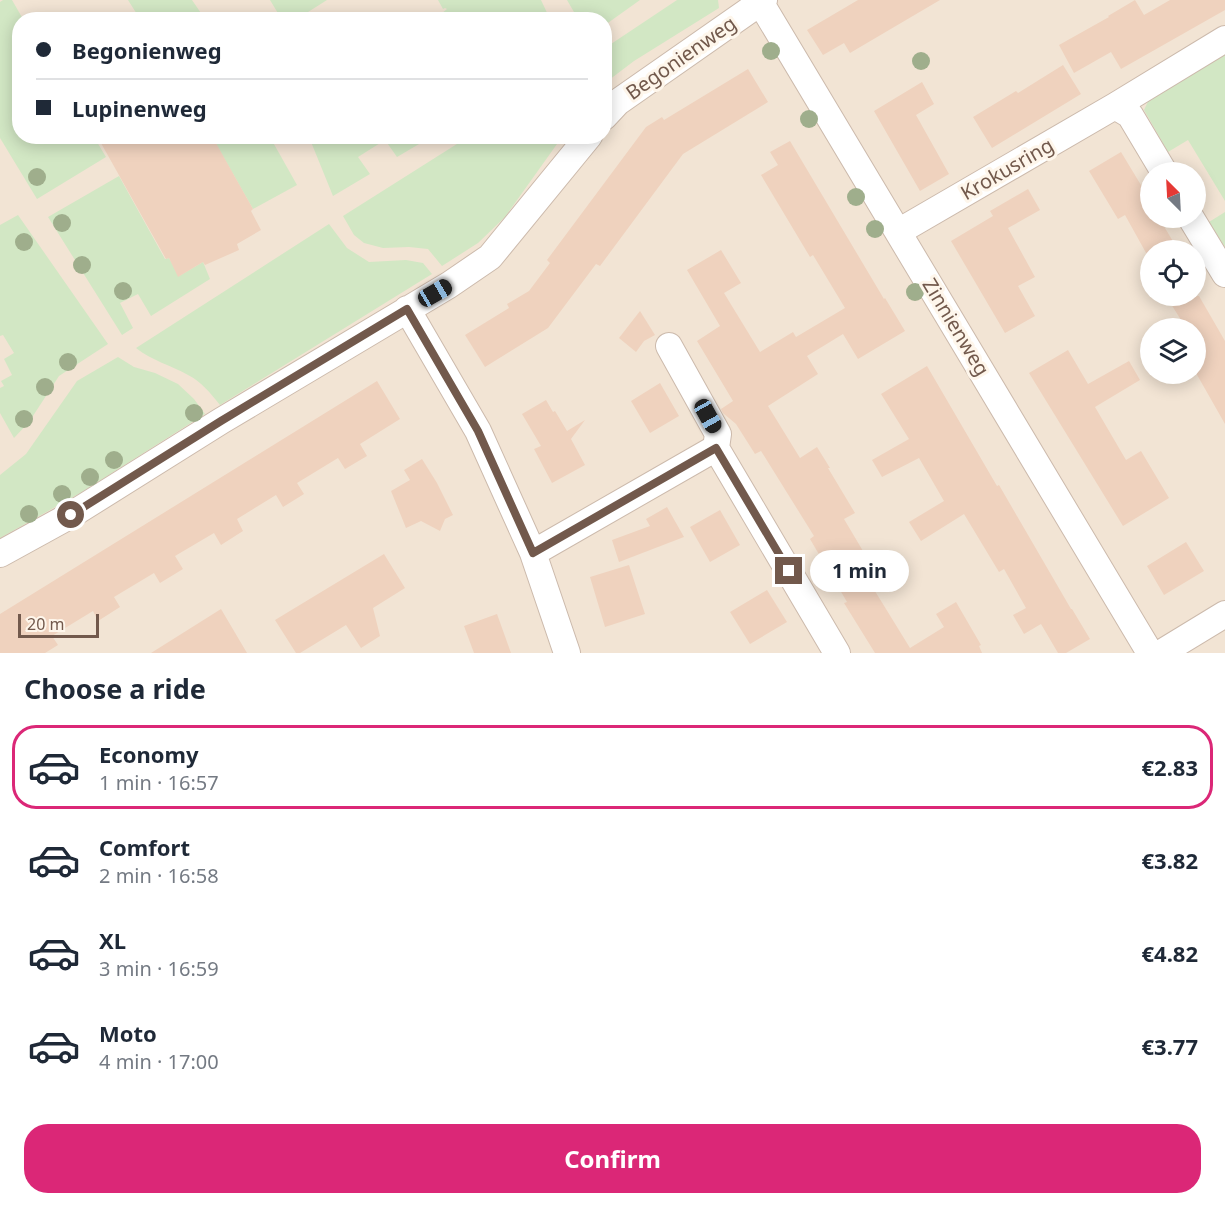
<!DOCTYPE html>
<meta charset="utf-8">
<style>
body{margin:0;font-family:"Noto Sans",sans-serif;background:#f6f6f7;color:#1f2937;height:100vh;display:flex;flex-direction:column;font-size:22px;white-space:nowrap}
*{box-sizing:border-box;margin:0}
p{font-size:20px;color:#747a83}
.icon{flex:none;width:33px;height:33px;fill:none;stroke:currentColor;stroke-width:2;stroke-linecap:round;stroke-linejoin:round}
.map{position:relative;height:653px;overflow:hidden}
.sheet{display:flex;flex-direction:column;background:#fff;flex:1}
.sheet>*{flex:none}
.hud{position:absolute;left:12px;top:12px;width:600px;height:132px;border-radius:24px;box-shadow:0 3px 15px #0003;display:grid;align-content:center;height:132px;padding:0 24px;background:#fff}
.needle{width:39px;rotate:336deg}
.controls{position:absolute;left:1140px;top:162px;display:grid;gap:12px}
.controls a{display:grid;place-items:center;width:66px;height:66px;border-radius:50%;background:#fff;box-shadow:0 3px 15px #0003;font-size:30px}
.scale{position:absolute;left:18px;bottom:15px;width:81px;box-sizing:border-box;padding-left:6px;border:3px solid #72594c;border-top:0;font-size:16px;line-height:21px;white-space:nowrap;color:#72594c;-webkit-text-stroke:4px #fef6eb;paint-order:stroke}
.end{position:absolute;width:27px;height:27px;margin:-14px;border:8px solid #72594c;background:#fff;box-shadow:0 0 0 3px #fff}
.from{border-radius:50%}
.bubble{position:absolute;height:42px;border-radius:21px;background:#fff;box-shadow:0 3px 15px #0003;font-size:20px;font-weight:700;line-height:42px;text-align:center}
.car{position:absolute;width:18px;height:36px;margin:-18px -9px;border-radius:8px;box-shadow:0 0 4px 2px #0007;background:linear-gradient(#222 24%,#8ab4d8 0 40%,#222 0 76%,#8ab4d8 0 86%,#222 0)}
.hud b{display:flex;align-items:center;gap:21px;height:57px;font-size:22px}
.hud b+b{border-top:2px solid #e0e1e3}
.hud i{width:15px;height:15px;background:#1f2937}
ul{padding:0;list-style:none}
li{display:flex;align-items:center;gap:18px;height:84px;margin:0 12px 9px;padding:0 12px;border:3px solid transparent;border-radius:24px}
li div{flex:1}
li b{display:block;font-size:22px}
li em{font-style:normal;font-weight:700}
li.current{border-color:#db2777}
li>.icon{width:54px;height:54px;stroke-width:1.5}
h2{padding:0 24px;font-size:27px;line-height:72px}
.cta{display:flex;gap:12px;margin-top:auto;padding:12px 24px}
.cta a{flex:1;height:69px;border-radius:24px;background:#db2777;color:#fff;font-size:24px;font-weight:700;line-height:69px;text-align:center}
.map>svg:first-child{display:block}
</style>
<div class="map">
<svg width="1225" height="653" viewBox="0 0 1225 653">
<rect width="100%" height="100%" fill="#fbf2e5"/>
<path fill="#f2e4d4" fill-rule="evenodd" d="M0 0H1225V653H0ZM20 20H604V136H20ZM1150 172H1196V218H1150ZM1150 250H1196V296H1150ZM1150 328H1196V374H1150Z"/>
<path fill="#d2e7c4" d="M3 0H12L23 19 20 20V136L94 137 106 157 37 199 0 138V2Z
M128 0H192L205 19H140Z
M270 0H327L297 19 282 20Z
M438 0H541L550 19H447L442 13 447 9 445 8 443 9Z
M567 0H640L605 25 604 20 578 19Z
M677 0H718L719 8 634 61 609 80 605 73V48Z
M1225 48V201L1188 140 1168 152 1144 110 1152 93Z
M212 137H270L297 185 253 209Z
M309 137H431L397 157 385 140 358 157 370 174 333 196Z
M468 137H562L505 217 478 243 442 266 428 249 409 247 383 248 364 243 354 235 343 216Z
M119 176 165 259 169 258 179 276 203 262 210 279 151 316 138 294 120 303 133 328 122 335 48 217Z
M1225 212V247L1209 222Z
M18 215 108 344 59 376 29 422 14 438 0 413V388L4 386 1 381 12 375 4 359 14 353 3 335 0 336V225Z
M329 224 347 248 369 262 406 260 423 263 432 274 220 405C210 393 202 382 188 375 171 365 152 361 136 348Z
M118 357 134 367 155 373 178 384 194 399 205 414 82 492 0 538V475L26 454 77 381Z"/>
<path fill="#efd2be" d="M858 0H940L850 53 844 43 823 55 807 30Z
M1135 0 1144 15 1170 0H1225V10L1121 69 1111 52 1074 73 1059 45 1109 17 1108 16Z
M1063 65 1081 94 992 148 973 117 1016 91 1018 93Z
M748 69 768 102 683 154 600 266 596 264 548 328 485 367 465 335 509 308 507 304 529 291 550 263 547 260 646 127 662 117 664 120Z
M922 82 934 104 916 115 949 174 920 191 874 111Z
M97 136H212L253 209 251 211 261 230 237 244 239 250 205 265 203 262 178 277 169 258 166 259Z
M790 141 884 299 885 298 905 331 858 359 843 334 807 356 818 374 768 406 800 458 817 447 830 468H828L855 513 844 519 879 578 870 583 910 648 944 627 936 614 956 602 981 645 979 646 982 653H875L844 603 847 602 810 539 814 536 761 451 755 454 736 424 723 413 721 409 733 401 697 341 720 326 687 270 721 250 741 283 724 293 760 352 793 332 796 337 845 308 813 255 810 257 761 175 778 165 770 152Z
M1121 152 1150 200V218H1159L1174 243 1161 250H1150V260L1125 215 1118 219 1089 171Z
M1028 189 1040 210 1008 228 1035 277 1018 286 1035 316 1005 333 951 241 993 216 990 211Z
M1166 296H1199L1225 341V424L1196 373V328H1186Z
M640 311 655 335 644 341 636 352 619 338Z
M1068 350 1088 384 1129 361 1140 380 1095 407 1126 460 1141 451 1169 498 1123 526 1029 373Z
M927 366 997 486 999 485 1071 609H1072L1090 639 1066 653H1058L1041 624 1024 634 1013 615 1026 608 1004 569 999 572 964 514 921 541 909 522 944 501 919 458 882 477 872 460 909 439 881 394Z
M377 381 400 419 360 444 367 456 345 469 338 458 297 483 304 494 283 507 276 495 237 519 243 531 221 545 214 533 175 556 183 569 160 583 154 573 114 597 120 607 98 621 93 611 52 636 58 645 45 653H0V614Z
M660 383 679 416 650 433 631 401Z
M546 400 553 412 555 411 567 431 585 420 571 439 585 465 552 483 534 449 541 446 522 414Z
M422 459 437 483 453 515 445 519 440 531 421 521 406 528 391 491 410 480 404 470Z
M667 507 684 537 619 562 612 540 650 526 646 519Z
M720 510 740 545 710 562 690 527Z
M1186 542 1204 571 1164 595 1147 566Z
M384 554 405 588 373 608 380 636 361 648 346 625 300 653H296L275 620Z
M629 565 645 614 605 627 590 577Z
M767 590 787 622 750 644 730 612Z
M221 609 247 653H151Z
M497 614 511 653H474L464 626Z"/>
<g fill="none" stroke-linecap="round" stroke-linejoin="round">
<defs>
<path id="minor" d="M759 0 1150 653
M1115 106 1130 115 1164 172
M604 117 618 102 764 0
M1191 218 1225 274
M898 232 1115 106 1225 39
M407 309 478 431 533 553 567 653
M669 346 718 434 716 448
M533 553 716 448 837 653
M0 554 71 515 221 421 449 285 490 257 589 136
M1161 653 1225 614"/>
</defs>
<use href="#minor" stroke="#ccbaac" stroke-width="28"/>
<use href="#minor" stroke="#fff" stroke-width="26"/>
</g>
<g fill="#9fae8c">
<circle cx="771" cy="51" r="9"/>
<circle cx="921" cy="61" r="9"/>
<circle cx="809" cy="119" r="9"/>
<circle cx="37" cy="177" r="9"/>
<circle cx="856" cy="197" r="9"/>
<circle cx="62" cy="223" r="9"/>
<circle cx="875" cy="229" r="9"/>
<circle cx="24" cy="242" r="9"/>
<circle cx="82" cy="265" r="9"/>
<circle cx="123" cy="291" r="9"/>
<circle cx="915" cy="292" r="9"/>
<circle cx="68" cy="362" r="9"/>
<circle cx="45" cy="387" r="9"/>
<circle cx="194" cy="413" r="9"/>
<circle cx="24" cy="419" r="9"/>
<circle cx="114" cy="460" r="9"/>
<circle cx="90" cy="477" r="9"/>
<circle cx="62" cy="494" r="9"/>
<circle cx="29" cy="514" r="9"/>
</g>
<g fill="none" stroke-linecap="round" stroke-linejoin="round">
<path stroke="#72594c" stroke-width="8" d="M71 515 221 421 407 309 478 431 533 553 716 448 789 571"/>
</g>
<g text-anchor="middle" stroke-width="6" stroke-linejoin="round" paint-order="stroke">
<g font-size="20" fill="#72594c" stroke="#fef6eb">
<text transform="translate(681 58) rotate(-35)" y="7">Begonienweg</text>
<text transform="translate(1007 169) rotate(-30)" y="7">Krokusring</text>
<text transform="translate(956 327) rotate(59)" y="7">Zinnienweg</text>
</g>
</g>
</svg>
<div class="controls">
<a><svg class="needle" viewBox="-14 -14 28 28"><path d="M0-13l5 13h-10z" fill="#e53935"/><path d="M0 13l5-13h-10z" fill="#747a83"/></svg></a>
<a><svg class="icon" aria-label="locate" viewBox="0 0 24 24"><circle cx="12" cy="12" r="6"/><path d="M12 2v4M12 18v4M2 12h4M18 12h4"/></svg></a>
<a><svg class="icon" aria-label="layers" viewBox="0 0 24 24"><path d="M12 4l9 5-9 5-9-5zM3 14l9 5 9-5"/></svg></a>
</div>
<div class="scale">20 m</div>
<i class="end from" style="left:71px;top:515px"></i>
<i class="end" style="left:789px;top:571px"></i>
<div class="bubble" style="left:810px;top:550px;width:99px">1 min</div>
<i class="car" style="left:435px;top:293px;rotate:60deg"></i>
<i class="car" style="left:708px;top:416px;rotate:151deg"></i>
<div class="hud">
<b><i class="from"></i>Begonienweg</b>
<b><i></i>Lupinenweg</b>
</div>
</div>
<section class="sheet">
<h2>Choose a ride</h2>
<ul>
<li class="current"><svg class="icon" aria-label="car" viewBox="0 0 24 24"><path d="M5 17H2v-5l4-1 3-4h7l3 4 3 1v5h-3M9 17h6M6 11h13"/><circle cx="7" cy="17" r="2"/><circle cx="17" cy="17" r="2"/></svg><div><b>Economy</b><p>1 min · 16:57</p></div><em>€2.83</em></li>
<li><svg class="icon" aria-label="car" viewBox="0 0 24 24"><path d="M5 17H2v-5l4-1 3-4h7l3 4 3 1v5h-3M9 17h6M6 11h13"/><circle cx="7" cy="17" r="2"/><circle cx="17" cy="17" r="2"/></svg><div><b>Comfort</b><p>2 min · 16:58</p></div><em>€3.82</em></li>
<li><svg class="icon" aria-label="car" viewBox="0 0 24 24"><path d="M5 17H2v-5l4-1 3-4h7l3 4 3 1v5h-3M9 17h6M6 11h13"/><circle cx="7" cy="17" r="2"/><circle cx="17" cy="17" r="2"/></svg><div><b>XL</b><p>3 min · 16:59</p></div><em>€4.82</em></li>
<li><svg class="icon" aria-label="car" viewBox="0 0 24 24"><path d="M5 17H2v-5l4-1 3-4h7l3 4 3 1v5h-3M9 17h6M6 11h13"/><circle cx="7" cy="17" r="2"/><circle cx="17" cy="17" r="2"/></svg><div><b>Moto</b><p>4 min · 17:00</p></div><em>€3.77</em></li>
</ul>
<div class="cta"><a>Confirm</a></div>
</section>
